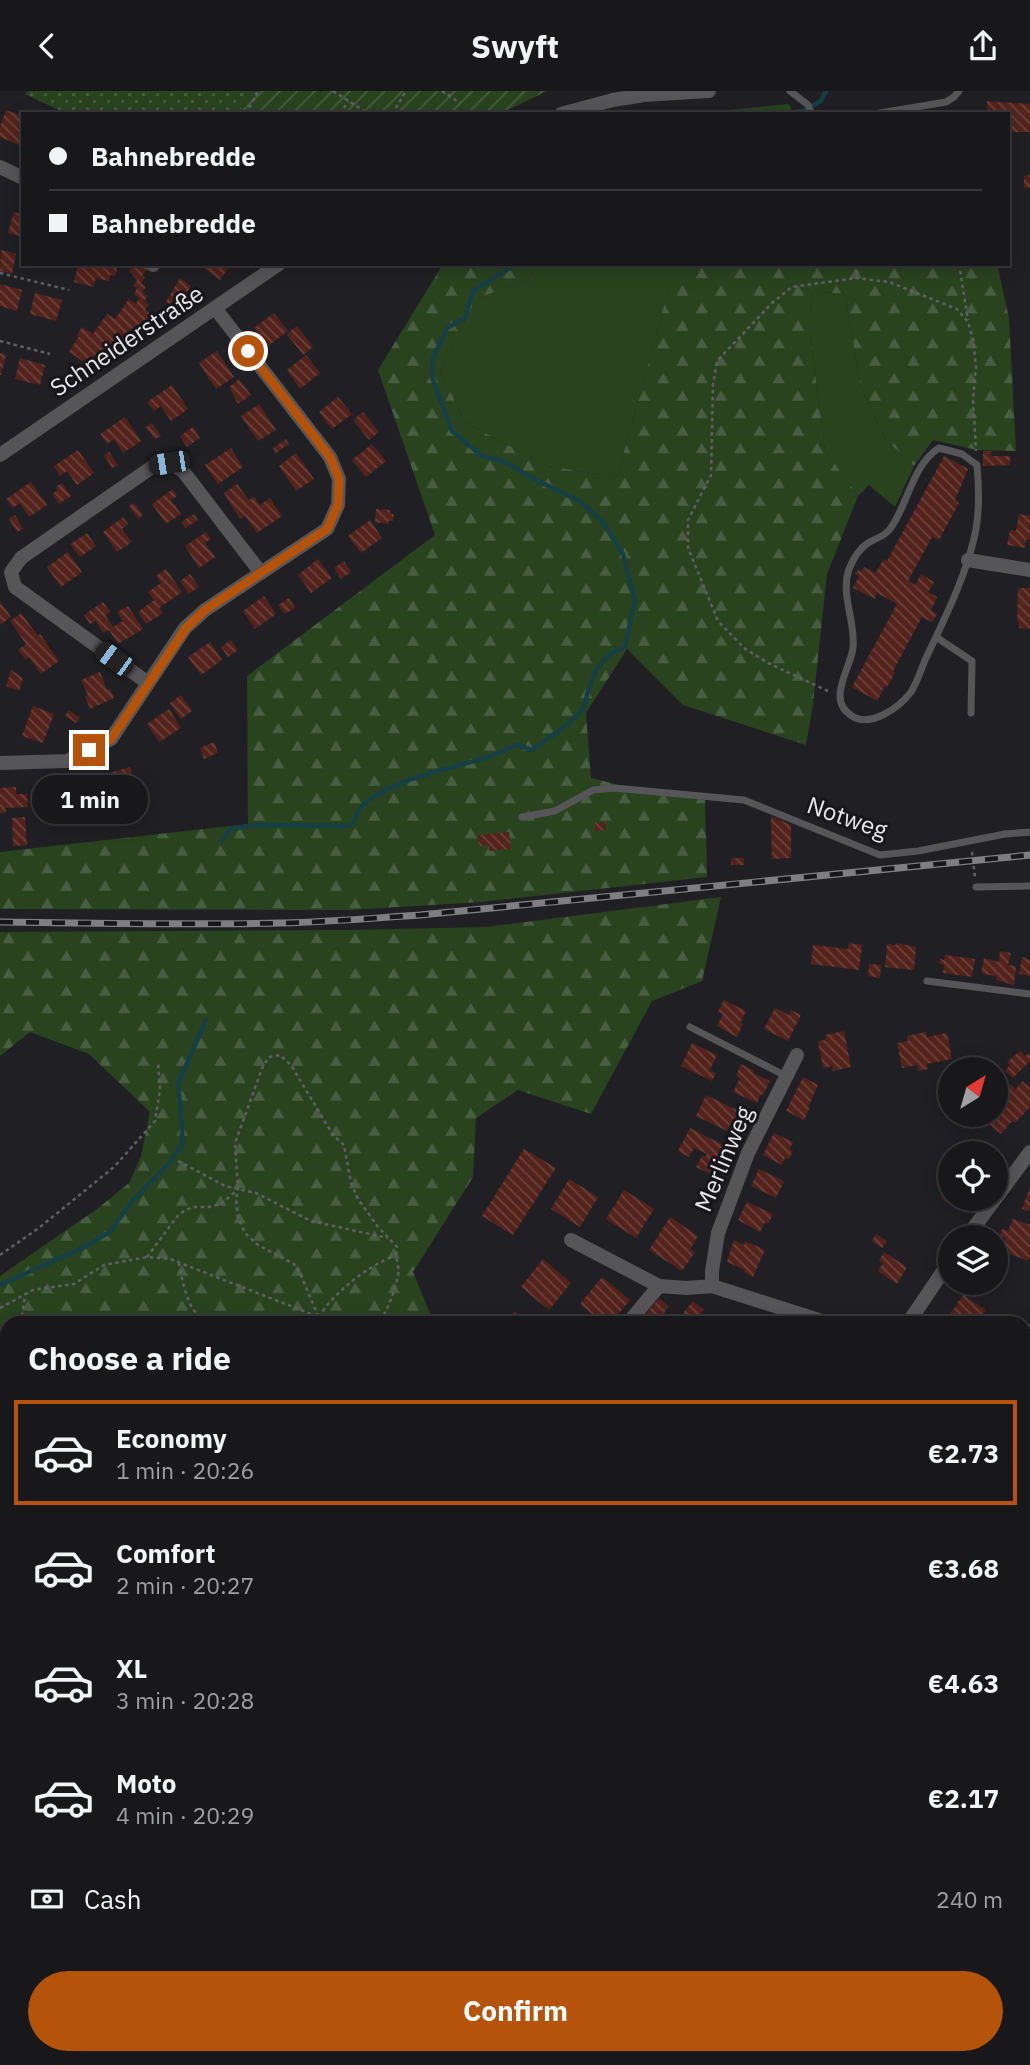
<!DOCTYPE html>
<meta charset="utf-8">
<style>
body{margin:0;font-family:"IBM Plex Sans",sans-serif;background:#252528;color:#f1f3f6;height:100vh;display:flex;flex-direction:column;font-size:26px;white-space:nowrap}
*{box-sizing:border-box;margin:0}
p{font-size:23px;color:#9fa0a3}
.icon{flex:none;width:38px;height:38px;fill:none;stroke:currentColor;stroke-width:2;stroke-linecap:round;stroke-linejoin:round}
.map{position:relative;flex:1;overflow:hidden}
.drawer{position:absolute;left:0px;top:1225px;width:1031px;height:749px;display:flex;flex-direction:column;background:#18181b;border-radius:21px 21px 0 0;box-shadow:0 4px 18px #0003,0 0 0 2px #36373a}
.drawer>*{flex:none}
.top-card{position:absolute;left:21px;top:21px;width:989px;height:154px;border-radius:0px;box-shadow:0 4px 18px #0003,0 0 0 2px #36373a;display:grid;align-content:center;height:154px;padding:0 28px;background:#18181b}
.needle{width:46px;rotate:37deg}
.buttons{position:absolute;left:938px;top:966px;display:grid;gap:14px}
.buttons a{display:grid;place-items:center;width:70px;height:70px;border-radius:50%;background:#18181b;box-shadow:0 4px 18px #0003,0 0 0 2px #36373a;font-size:35px}
.end{position:absolute;width:32px;height:32px;margin:-16px;border:9px solid #b45309;background:#fff;box-shadow:0 0 0 4px #fff}
.from{border-radius:50%}
.bubble{position:absolute;height:49px;border-radius:24px;background:#18181b;box-shadow:0 4px 18px #0003,0 0 0 2px #36373a;font-size:23px;font-weight:700;line-height:49px;text-align:center}
.car{position:absolute;width:21px;height:42px;margin:-21px -10px;border-radius:9px;box-shadow:0 0 5px 2px #0007;background:linear-gradient(#222 24%,#8ab4d8 0 40%,#222 0 76%,#8ab4d8 0 86%,#222 0)}
.top-card b{display:flex;align-items:center;gap:24px;height:66px;font-size:26px}
.top-card b+b{border-top:2px solid #36373a}
.top-card i{width:18px;height:18px;background:#f1f3f6}
ul{padding:0;list-style:none}
li{display:flex;align-items:center;gap:21px;height:105px;margin:0 14px 10px;padding:0 14px;border:4px solid transparent;border-radius:0px}
li div{flex:1}
li b{display:block;font-size:26px}
li em{font-style:normal;font-weight:700}
li.active{border-color:#b45309}
li>.icon{width:63px;height:63px;stroke-width:1.5}
h2{padding:0 28px;font-size:32px;line-height:84px}
.pay{display:flex;align-items:center;gap:18px;height:77px;padding:0 28px;font-size:26px}
.pay p{margin-inline-start:auto}
.button{display:flex;gap:14px;margin-top:auto;padding:14px 28px}
.button a{flex:1;height:80px;border-radius:42px;background:#b45309;color:#fff;font-size:28px;font-weight:700;line-height:80px;text-align:center}
header{display:flex;justify-content:space-between;align-items:center;height:91px;padding:0 28px;background:#18181b;font-size:32px;font-weight:700}
.map>svg:first-child{display:block}
</style>
<header><svg class="icon" aria-label="back" viewBox="0 0 24 24"><path d="M15 5l-7 7 7 7"/></svg>Swyft<svg class="icon" aria-label="share" viewBox="0 0 24 24"><path d="M12 15V3M7 8l5-5 5 5M5 13v7h14v-7"/></svg></header>
<div class="map">
<svg width="1030" height="1974" viewBox="0 0 1030 1974">
<defs>
<pattern id="forest-firs" width="22" height="20" patternUnits="userSpaceOnUse" patternTransform="scale(1.75)"><rect width="22" height="20" fill="#29431f"/><path d="M5 1l3.5 6h-7zM16 11l3.5 6h-7z" fill="#485e40"/></pattern>
<pattern id="park-dots" width="8" height="8" patternUnits="userSpaceOnUse" patternTransform="scale(1.75)"><rect width="8" height="8" fill="#29431f"/><path d="M2 2h.1M6 6h.1" fill="none" stroke="#485e40" stroke-width="1.8" stroke-linecap="round"/></pattern>
<pattern id="garden-furrows" width="10" height="10" patternUnits="userSpaceOnUse" patternTransform="scale(1.75)"><rect width="10" height="10" fill="#29431f"/><path d="M-1 1l2-2M0 10L10 0M9 11l2-2" fill="none" stroke="#485e40"/></pattern>
<pattern id="building-back-hatch" width="6" height="6" patternUnits="userSpaceOnUse" patternTransform="scale(1.75)"><rect width="6" height="6" fill="#53221b"/><path d="M-1 5l2 2M0 0l6 6M5-1l2 2" fill="none" stroke="#6c423c"/></pattern>
</defs>
<rect width="100%" height="100%" fill="#202024"/>
<path fill="#29431f" d="M538 173H682L668 200 617 386 547 375 465 331 440 279 476 208 527 189Z
M812 200 845 203 861 296 885 348 914 375 895 416 869 394 858 405 825 359 809 235Z"/>
<path fill="url(#forest-firs)" d="M789 13 793 23H692Z
M446 173H538L527 189 476 208 440 279 465 331 547 375 617 386 669 196 681 173H997L1009 227 1016 360 977 359 933 349 914 375 885 348 861 296 845 203 812 200 809 235 825 359 858 405 827 483 813 613 806 654 683 614 627 558 586 622 591 687 652 702 705 709 707 786 481 811 349 819 0 818V761L248 733 247 585 435 444 378 279 440 178Z
M721 806 702 890 652 910 591 1023 518 999 476 1027 473 1086 413 1181 434 1232H7V1306L0 1316V1185L97 1118 129 1092 141 1065 150 1021 89 963 30 941 0 965V841L352 839 486 836Z"/>
<path fill="url(#park-dots)" d="M28 0H251L238 23H67L25 3Z"/>
<path fill="url(#garden-furrows)" d="M251 0H547L500 23H238Z"/>
<g fill="none" stroke-linecap="round" stroke-linejoin="round">
<path stroke="#163e45" stroke-width="4.5" d="M814 14 821 10 826 0
M784 23 806 19
M221 749 231 738 255 734 347 735 352 733C356 727 358 719 363 714 405 679 470 678 517 654L532 659C544 650 577 629 584 616 586 612 586 605 588 600 595 577 603 565 625 555L635 510 623 463 602 430 579 410 538 390 503 370 482 365 452 340 432 286 433 267 447 237 465 227 473 200 516 173
M0 1194 82 1157 110 1141 132 1110 167 1075 182 1054V1034L178 993 206 929"/>
</g>
<path fill="url(#building-back-hatch)" d="M987 10 1030 13V41H1009L1008 23H987Z
M6 19 23 25V43L19 54 0 46V36Z
M1030 84V97H1024V85Z
M14 121 23 124V146L8 142Z
M1 159 16 163 12 183 0 180Z
M85 173H113L118 175 115 185 110 184 109 190 96 187 93 196 74 191 78 174 84 175Z
M134 173H143L148 177 142 185 145 187 141 192 146 196 142 201 148 205 144 210 149 213 145 219 152 224 138 244 130 238 116 259 108 253 94 273 87 268 84 271 69 261 79 245 77 244 82 236 93 243 107 223 115 228 129 208 136 213 139 207 134 203 137 197 133 195 137 189 129 180Z
M199 173H231L220 189Z
M180 187 191 195 186 203 188 204 177 219 166 211Z
M0 193 22 199 17 220 0 215Z
M35 202 62 209 56 230 30 223Z
M274 222 288 240 268 255 254 237Z
M297 235 313 256 303 264 287 243Z
M217 260 234 286 216 298 199 272Z
M0 262 6 264 1 284H0Z
M306 264 320 282 300 298 287 279Z
M20 267 45 274 40 294 15 288Z
M239 288 251 304 238 313 229 296Z
M172 294 188 318 171 330 161 315 154 320 147 311Z
M338 306 352 323 332 338 319 321Z
M259 313 276 339 258 350 241 325Z
M363 321 379 341 369 349 353 329Z
M125 326 141 350 123 362 114 348 107 353 100 343Z
M152 332 161 345 155 348 146 336Z
M193 336 200 347 187 356 180 345Z
M286 348 289 353 276 362 273 357Z
M372 353 386 370 366 386 352 369Z
M231 357 243 376 218 393 205 374Z
M78 359 94 382 77 394 67 380 60 385 54 375Z
M983 360H991V365H1010V374L983 375Z
M109 361 118 374 112 377 104 364Z
M296 362 314 388 296 400 279 375Z
M944 365 968 378 955 409 959 412 939 449 932 446 908 490 915 494 921 483 934 491 928 501 937 506 931 519 937 523 932 531 922 526 893 580 895 582 887 596 885 595 877 610 852 596 897 513 877 502 875 508 853 497 859 485 855 483 858 479 861 481 864 476 875 482 884 468 887 470Z
M31 391 47 414 29 426 20 412 13 417 6 408Z
M62 392 71 405 59 413 52 403 58 399 56 396Z
M237 393 249 409 254 406 260 414 270 407 282 425 257 442 245 425 240 428 224 402Z
M173 398 177 405 171 409 181 423 166 433 152 413Z
M134 412 143 424 138 428 129 415Z
M376 418 390 419V423H394L393 430H389L388 433 375 431Z
M194 423 198 429 186 437 181 431Z
M1019 423 1030 425V449L1026 448 1025 457 1007 454 1010 439 1016 440Z
M15 424 23 438 17 441 9 428Z
M123 426 128 433 122 438 132 451 117 461 103 441Z
M370 429 382 447 361 462 348 445Z
M206 441 211 448 205 452 215 466 199 477 185 455Z
M87 442 96 455 80 466 70 453Z
M68 461 82 481 61 496 47 476Z
M318 468 332 487 311 502 298 484Z
M344 470 351 481 341 488 334 477Z
M166 478 182 501 159 517 163 522 146 533 138 521 154 509 148 501 161 492 156 485Z
M190 483 199 496 189 503 180 490Z
M1018 497H1030V538L1019 537V531L1017 529Z
M264 505 276 523 255 538 243 520Z
M289 507 295 517 285 523 278 514Z
M0 510 11 526 0 534Z
M103 511 110 521 105 524 113 536 123 530 117 521 128 515 143 538 118 553 109 539 103 542 96 530 90 533 84 524Z
M21 522 38 545 40 543 59 570 41 583 29 566 26 569 18 559 26 553 10 530Z
M231 549 238 559 228 566 221 556Z
M210 551 222 569 201 584 188 566Z
M11 579 23 587 19 600 6 595Z
M100 581 107 599 110 598 114 607 90 618 85 605 88 604 81 589Z
M181 604 192 620 181 628 170 612Z
M33 615 54 623 43 652 22 645Z
M169 618 181 637 159 651 147 633Z
M69 619 80 627 76 632 65 625Z
M214 651 218 662 204 668 200 657Z
M130 676 137 698 122 704 119 696 98 704 92 687Z
M65 687 67 710H37L36 696 48 695V689Z
M16 696V703H27L28 716 5 717 6 722H0V697Z
M80 708 81 728 72 729 71 709Z
M771 725 791 734V767L772 768Z
M25 726 27 754 13 755 12 727Z
M606 731V739L595 740V732Z
M509 741 511 758 489 760V754L479 755 478 744Z
M731 767H744V774H731Z
M849 852 862 854 859 879 811 873 813 854 848 858Z
M897 852 916 856 914 879 885 876 887 853 896 854Z
M1000 860 1011 862 1008 874 1016 875 1014 894 996 889 997 886 981 882 984 867 999 871Z
M945 864 975 868 972 886 943 882 944 874 939 873 940 868 944 869Z
M1022 866 1030 869V885L1019 883Z
M869 873 881 874 880 887 868 885Z
M724 909 746 920 740 932 743 933 737 946 717 935 723 923 718 921Z
M775 917 789 924 791 919 801 924 788 950 764 938Z
M844 940 851 976 833 980 832 975 823 977 818 950 826 949 825 944Z
M926 941 927 946 947 942 952 968 927 973 928 978 918 980 917 974 902 977 897 952 908 950 907 945Z
M692 952 717 964 710 979 716 982 712 990 681 975Z
M1020 960 1026 965 1030 961V970L1013 987 1005 980 1010 974 1007 971Z
M741 973 754 980 753 982 770 990 763 1004 761 1003 757 1012 733 1001 740 987 736 985Z
M803 986 818 994 808 1016H810L804 1029 786 1020Z
M1022 990 1030 996V1016L1015 1032 1012 1030 1001 1043 989 1033 997 1023 999 1024 1002 1021 999 1018 1003 1012 996 1006 1008 992 1016 998Z
M706 1004 751 1026 744 1040 730 1033 727 1040 696 1025Z
M690 1037 731 1058 724 1072 721 1070 714 1085 696 1076 702 1065 705 1066 707 1063 694 1057 689 1066 678 1060Z
M774 1042 793 1051 789 1058 793 1060 789 1068 785 1067 782 1074 763 1064Z
M977 1052 993 1062H970Z
M524 1058 556 1077 513 1144 482 1125Z
M950 1072V1108H956L951 1114 942 1108 949 1098 942 1093 949 1082 945 1079Z
M759 1078 784 1090 776 1107 751 1095Z
M569 1088 598 1106 580 1136 551 1118Z
M1030 1096V1120L1022 1118Z
M624 1099 654 1118 636 1147 606 1128Z
M747 1111 773 1123 768 1133 765 1131 760 1141 738 1129Z
M670 1126 698 1145 690 1158 695 1161 682 1180 649 1159Z
M1013 1128 1030 1134V1165L1028 1170 1001 1160 1005 1147 1000 1145 1002 1138 1008 1140Z
M876 1143 887 1150 882 1157 872 1150Z
M734 1149 744 1154 745 1150 765 1159 753 1186 744 1181 745 1179 727 1171Z
M884 1161 907 1176 897 1193 878 1180 883 1172 879 1169Z
M543 1168 571 1192 549 1219 521 1196Z
M602 1186 630 1209 611 1232H602L580 1213Z
M963 1204 986 1219 978 1232H944Z
M659 1207 669 1216 656 1232H646L642 1228Z
M693 1210 704 1219 693 1232H675Z
M514 1220 527 1230 525 1232H512L514 1229 510 1226Z
M1027 1321 1030 1324V1365L1027 1362 1024 1366V1324Z
M1024 1474 1030 1479V1491L1024 1499Z
M7 1551V1562L0 1564V1552Z
M1024 1589 1030 1593V1632L1024 1627Z
M1024 1668 1027 1669 1026 1701H1024Z
M0 1812 7 1818V1828L0 1822Z
M5 1833 7 1835V1871L5 1873 0 1868V1839Z
M7 1928V1967H21L12 1974 2 1964 5 1962 0 1955V1930L4 1931Z
M27 1967H44L47 1971V1974H32Z
M534 1967H572L569 1974H530Z
M615 1967H631L639 1972 638 1974H603L606 1970 611 1973Z
M718 1967H734L746 1974H714Z
M814 1967H822L825 1971 819 1974Z
M852 1967H875L878 1974H838Z
M933 1967H954L956 1974H935Z"/>
<g fill="none" stroke-linecap="round" stroke-linejoin="round">
<path stroke="#606064" stroke-width="2.5" stroke-dasharray="3.5 3.5" stroke-linecap="butt" d="M333 0 369 23
M442 0 460 12
M246 23 258 0
M340 23 348 10
M392 23 406 0
M859 173 856 187 889 191 957 218 968 231 973 248 976 276 973 307 976 360
M959 173 968 229
M0 182 69 199
M0 250 50 263
M828 600 768 572 744 557 718 530 688 457V429L711 384 713 294 717 270 772 212 792 196 856 187
M972 761 975 786
M178 1070 225 1095 256 1102 311 1130 388 1147
M0 1164 40 1136 114 1076 155 1030 160 999 158 971
M147 1166 179 1123 192 1116H209L221 1113 237 1099
M179 1172C181 1185 187 1215 198 1224 203 1229 211 1230 218 1232
M0 1217 33 1199 74 1193 104 1174 147 1166 170 1168 319 1226 344 1232
M319 1226C333 1202 368 1175 394 1165
M21 1232 25 1204
M321 1232 300 1182 294 1173 258 1154 245 1142 238 1126 236 1108 238 1098 235 1052 263 975 269 966 280 964 291 974 333 1044 344 1054 351 1092 358 1108 378 1136 397 1156C394 1167 400 1174 398 1184 395 1200 388 1218 379 1232
M0 1517 7 1519
M461 1967 475 1974"/>
<path stroke="#565558" stroke-width="7" d="M790 0 808 14 812 23
M874 23 946 11 954 6 959 0
M939 357 962 363 977 374C979 396 980 416 976 438 968 481 945 527 926 567 921 578 917 592 911 601 899 617 870 637 852 625 826 609 850 579 853 557 856 531 840 504 849 478 853 468 859 458 868 452 876 447 884 446 890 438 908 414 912 374 939 357Z
M936 546 972 570 971 622
M522 726 555 720 593 699 614 697 744 709 880 764 918 760 1005 743 1030 741
M976 796 1030 795
M927 890 1030 903
M690 936 786 985"/>
<path stroke="#565558" stroke-width="14" d="M561 23 613 9 644 4 709 0
M0 76 23 87
M152 173 153 174
M0 364 279 173
M968 469 1030 479
M148 592 15 496 11 481 21 467 155 374 169 372 183 380 261 482
M0 672 67 670 111 648 185 537 205 519 327 438 338 414 339 388 330 366 215 217
M996 1107 1030 1061
M967 1146 995 1108
M571 1149 659 1195 687 1197 712 1195 828 1232
M712 1195V1180L718 1142 748 1062 797 964
M628 1232 659 1195
M908 1232 950 1170
M1024 1645 1030 1647
M0 1673 7 1672
M0 1904 7 1896
M69 1967 74 1974
M901 1967 904 1974
M208 1974 216 1967
M503 1974 507 1967"/>
<path stroke="#747377" stroke-width="19" d="M1024 1420 1030 1413
M667 1974 671 1967"/>
<defs>
<path id="rail" d="M0 831C94 832 188 834 282 832 328 831 374 827 420 824L1030 764"/>
</defs>
<use href="#rail" stroke="#7f7f83" stroke-width="7"/>
<use href="#rail" stroke="#17171b" stroke-width="4.5" stroke-dasharray="13" stroke-linecap="butt"/>
</g>
<g fill="none" stroke-linecap="round" stroke-linejoin="round">
<path stroke="#b45309" stroke-width="9" d="M89 659 111 648 186 537 205 519 327 438 338 414 339 388 330 366 248 260"/>
</g>
<g text-anchor="middle" stroke-width="6" stroke-linejoin="round" paint-order="stroke">
<g font-size="24" fill="#e7e7ea" stroke="#17171b">
<text transform="translate(127 250) rotate(-34)" y="8">Schneiderstraße</text>
<text transform="translate(847 727) rotate(19)" y="8">Notweg</text>
<text transform="translate(724 1068) rotate(-67)" y="8">Merlinweg</text>
</g>
</g>
</svg>
<div class="buttons">
<a><svg class="needle" viewBox="-14 -14 28 28"><path d="M0-13l5 13h-10z" fill="#e53935"/><path d="M0 13l5-13h-10z" fill="#9fa0a3"/></svg></a>
<a><svg class="icon" aria-label="locate" viewBox="0 0 24 24"><circle cx="12" cy="12" r="6"/><path d="M12 2v4M12 18v4M2 12h4M18 12h4"/></svg></a>
<a><svg class="icon" aria-label="layers" viewBox="0 0 24 24"><path d="M12 4l9 5-9 5-9-5zM3 14l9 5 9-5"/></svg></a>
</div>
<i class="end from" style="left:248px;top:260px"></i>
<i class="end" style="left:89px;top:659px"></i>
<div class="bubble" style="left:32px;top:684px;width:116px">1 min</div>
<i class="car" style="left:169px;top:372px;rotate:261deg"></i>
<i class="car" style="left:114px;top:568px;rotate:306deg"></i>
<div class="top-card">
<b><i class="from"></i>Bahnebredde</b>
<b><i></i>Bahnebredde</b>
</div>
<section class="drawer">
<h2>Choose a ride</h2>
<ul>
<li class="active"><svg class="icon" aria-label="car" viewBox="0 0 24 24"><path d="M5 17H2v-5l4-1 3-4h7l3 4 3 1v5h-3M9 17h6M6 11h13"/><circle cx="7" cy="17" r="2"/><circle cx="17" cy="17" r="2"/></svg><div><b>Economy</b><p>1 min · 20:26</p></div><em>€2.73</em></li>
<li><svg class="icon" aria-label="car" viewBox="0 0 24 24"><path d="M5 17H2v-5l4-1 3-4h7l3 4 3 1v5h-3M9 17h6M6 11h13"/><circle cx="7" cy="17" r="2"/><circle cx="17" cy="17" r="2"/></svg><div><b>Comfort</b><p>2 min · 20:27</p></div><em>€3.68</em></li>
<li><svg class="icon" aria-label="car" viewBox="0 0 24 24"><path d="M5 17H2v-5l4-1 3-4h7l3 4 3 1v5h-3M9 17h6M6 11h13"/><circle cx="7" cy="17" r="2"/><circle cx="17" cy="17" r="2"/></svg><div><b>XL</b><p>3 min · 20:28</p></div><em>€4.63</em></li>
<li><svg class="icon" aria-label="car" viewBox="0 0 24 24"><path d="M5 17H2v-5l4-1 3-4h7l3 4 3 1v5h-3M9 17h6M6 11h13"/><circle cx="7" cy="17" r="2"/><circle cx="17" cy="17" r="2"/></svg><div><b>Moto</b><p>4 min · 20:29</p></div><em>€2.17</em></li>
</ul>
<div class="pay"><svg class="icon" aria-label="cash" viewBox="0 0 24 24"><path d="M3 7h18v10H3z"/><circle cx="12" cy="12" r="2"/></svg>Cash<p>240 m</p></div>
<div class="button"><a>Confirm</a></div>
</section>
</div>
